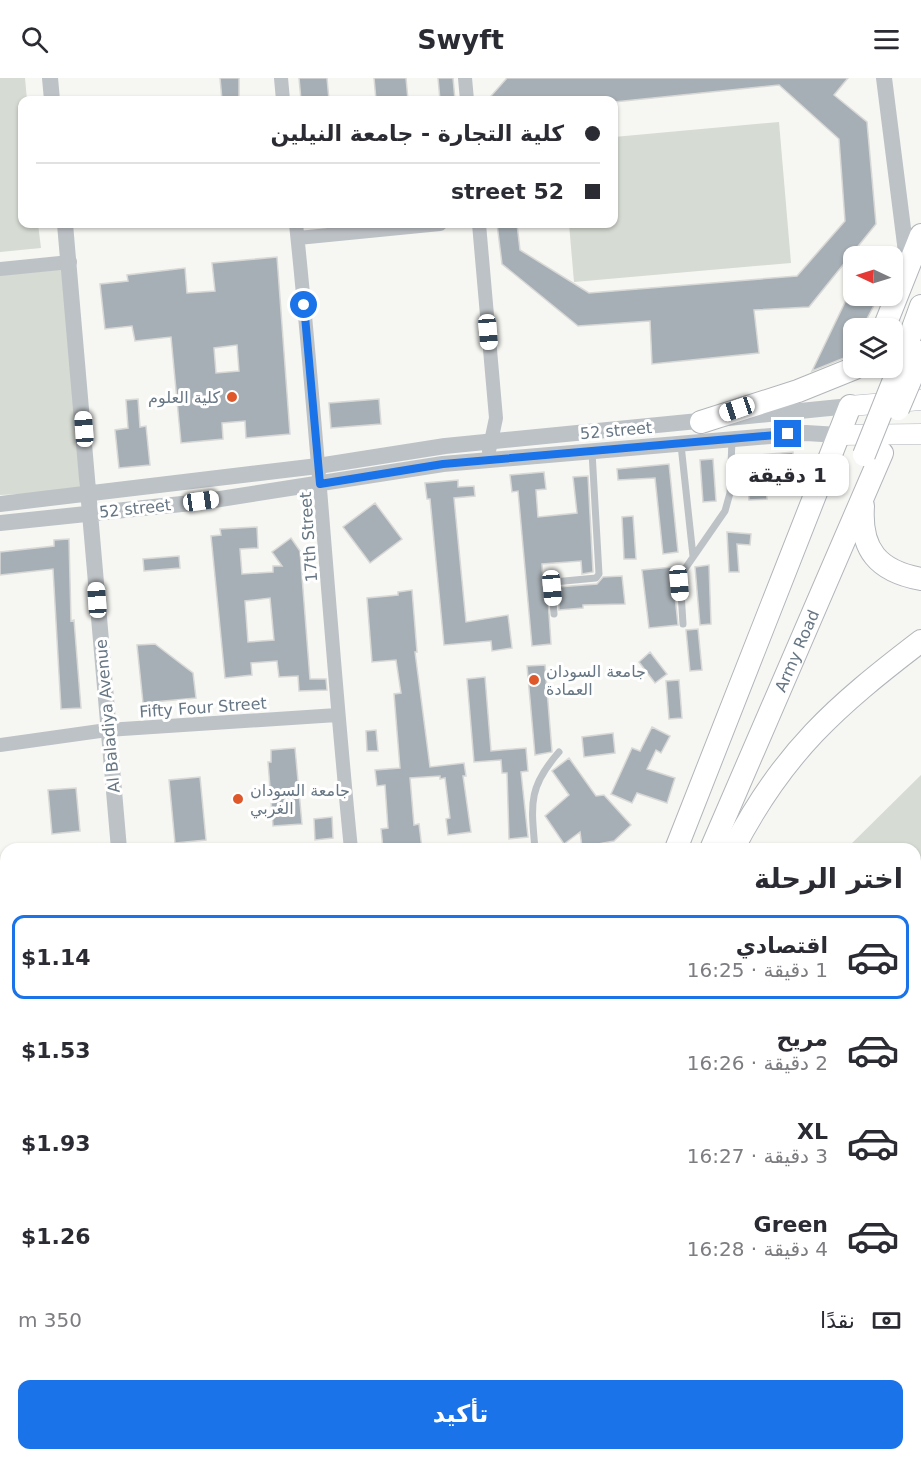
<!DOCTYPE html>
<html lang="ar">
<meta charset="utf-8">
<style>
body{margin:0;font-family:"DejaVu Sans",Vazirmatn,sans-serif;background:#f2f2f3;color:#2b2b33;direction:rtl;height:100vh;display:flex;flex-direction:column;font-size:22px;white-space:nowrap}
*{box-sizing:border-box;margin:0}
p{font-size:20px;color:#7c7c81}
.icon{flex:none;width:33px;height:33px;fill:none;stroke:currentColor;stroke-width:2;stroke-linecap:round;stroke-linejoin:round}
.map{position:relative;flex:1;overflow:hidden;direction:ltr}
.panel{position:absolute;left:0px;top:765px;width:921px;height:618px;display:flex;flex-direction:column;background:#fff;border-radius:18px 18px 0 0;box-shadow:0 2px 4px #0004;direction:rtl}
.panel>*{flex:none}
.guide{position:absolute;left:18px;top:18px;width:600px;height:132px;border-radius:12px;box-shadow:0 2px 4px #0004;direction:rtl;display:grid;align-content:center;height:132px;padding:0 18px;background:#fff}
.needle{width:39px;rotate:274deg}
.controls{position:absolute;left:843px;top:168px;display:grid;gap:12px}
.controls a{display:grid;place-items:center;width:60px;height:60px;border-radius:12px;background:#fff;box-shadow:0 2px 4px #0004;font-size:30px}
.end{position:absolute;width:27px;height:27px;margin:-14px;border:8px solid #1a73e8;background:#fff;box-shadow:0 0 0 3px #fff}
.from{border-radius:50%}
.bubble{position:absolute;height:42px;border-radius:12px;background:#fff;box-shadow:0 2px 4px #0004;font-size:20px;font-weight:800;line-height:42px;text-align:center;direction:rtl}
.car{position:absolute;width:18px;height:36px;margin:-18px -9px;border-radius:8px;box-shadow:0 0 4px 2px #0007;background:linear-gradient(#fff 24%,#345 0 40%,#fff 0 76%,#345 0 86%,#fff 0)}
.guide b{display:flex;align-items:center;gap:21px;height:57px;font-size:22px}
.guide b+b{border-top:2px solid #e1e1e2}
.guide i{width:15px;height:15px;background:#2b2b33}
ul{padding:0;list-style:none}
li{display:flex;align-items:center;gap:18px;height:84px;margin:0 12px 9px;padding:0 6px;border:3px solid transparent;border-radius:12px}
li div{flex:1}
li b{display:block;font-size:22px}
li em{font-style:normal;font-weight:800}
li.selected{border-color:#1a73e8}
li>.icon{width:54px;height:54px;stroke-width:1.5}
h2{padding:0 18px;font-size:27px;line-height:72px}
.pay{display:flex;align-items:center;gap:15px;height:66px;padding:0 18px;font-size:22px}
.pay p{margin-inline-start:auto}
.cta{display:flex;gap:12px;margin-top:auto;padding:12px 18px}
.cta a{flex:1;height:69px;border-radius:12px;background:#1a73e8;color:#fff;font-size:24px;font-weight:800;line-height:69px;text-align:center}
header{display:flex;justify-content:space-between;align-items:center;height:78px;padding:0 18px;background:#fff;font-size:27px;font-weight:800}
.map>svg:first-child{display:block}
</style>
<header><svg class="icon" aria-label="menu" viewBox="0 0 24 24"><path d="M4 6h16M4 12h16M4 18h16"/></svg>Swyft<svg class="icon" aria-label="search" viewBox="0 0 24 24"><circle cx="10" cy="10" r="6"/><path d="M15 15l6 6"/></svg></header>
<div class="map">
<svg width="921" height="1383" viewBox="0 0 921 1383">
<rect width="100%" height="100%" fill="#f6f7f3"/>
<path fill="#d6dbd3" d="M0 0H25L27 22H22V146H38L41 170 0 174Z
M779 44 791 185 574 204 569 146H614V59Z
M67 191 80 413 0 417V194Z
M921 697V1383H550L552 1377H915V771H846Z
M0 1157 6 1160V1377H86L85 1383H0Z"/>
<path fill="#a6afb5" stroke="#d8d8d6" stroke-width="1.5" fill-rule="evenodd" d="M220 0H239V22H222Z
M299 0H327L329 22H301Z
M374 0H406L408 22H376Z
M438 0H453L455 22H440Z
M507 0H848L834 17 867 44 876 146 809 229 754 232 759 275 652 286 650 243 578 248 502 186 497 146H517L520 172 589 215 797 198 845 143 839 61 779 7 614 24 497 22 491 18Z
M277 179 290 356 246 360 245 343 222 345 223 361 181 365 171 259 135 263 132 248 105 251 100 206 128 203 127 197 185 190 187 215 215 213 212 185ZM237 267 239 293 216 295 214 270Z
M848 218H879L862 250H854V268L849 278 812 293Z
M138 321 140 349 146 348 150 387 119 390 115 352 128 350 126 322Z
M379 321 381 346 331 350 329 325Z
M793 374 795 401 766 402 767 421 749 422 746 378Z
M713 381 716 423 703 424 700 382Z
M669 386 678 474 663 476 655 400 618 402 617 391Z
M544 394 546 411 536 412 538 439 577 435 573 399 588 398 593 494 582 496 581 483 542 486 543 507 547 506 551 566 532 568 518 413 512 414 510 397Z
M458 402V409L474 408 475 418 454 420 466 544 508 537 512 570 492 573 491 563 444 567 430 421H427L425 405Z
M375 425 402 461 370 485 343 449Z
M633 438 636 481H624L622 439Z
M257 449 258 470 240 471 242 496 273 494V488H282L272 474 291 460 300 473 310 601H326L327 612 299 613 298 598 279 599 277 583 251 585 252 597 225 600 211 458 221 457 220 451ZM270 520 274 562 248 564 245 523Z
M727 454 751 456 750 467 737 466 739 494H729Z
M69 461 71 543 74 542 81 630 61 631 53 491 0 497V474L54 468V462Z
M179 478 180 490 144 493 143 481Z
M709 487 711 546 700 547 695 489Z
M672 489 678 547 649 550 642 492Z
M622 498 625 526 583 527V530L559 532 558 509 597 506 603 499Z
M412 512 417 574H415L430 689 464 685 466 698H463L471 754 448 757 446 741 450 740 445 700 440 701V698L410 700 414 747 419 746 422 771H383L381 751 388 750 385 707 377 708 375 692 400 690 394 616 401 615 396 582 372 584 367 520 398 517V514Z
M698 551 702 592 690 593 686 552Z
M155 566 193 595 196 620 143 625 137 567Z
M650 574 667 596 655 605 639 584Z
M545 587 552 674 535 677 527 588Z
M485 599 491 673 526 670 528 693 521 694 528 759 509 761 507 695H502L501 682 474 684 467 601Z
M679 602 682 640 669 641 666 603Z
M652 649 670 658 661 675 656 672 647 691 675 700 667 725 637 715 632 725 611 716 632 670 640 673Z
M376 652 378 673H367L366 653Z
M613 655 615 675 584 679 582 659Z
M295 670 302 746 273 748 268 684H271V672Z
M569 680 596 718 604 717 631 747 614 763 582 769 580 754 564 766 545 738 569 717 552 693Z
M200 699 206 762 175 765 169 702Z
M76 710 80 753 52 756 48 712Z
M332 739 333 760 315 762 314 741Z"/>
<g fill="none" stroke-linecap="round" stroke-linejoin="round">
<defs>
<path id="secondary" d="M850 328 921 322
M839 357 921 356"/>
<g id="trunk">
<path d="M884 250 921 157"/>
<path d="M896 297 921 228"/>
<path d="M912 298 921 274"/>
<path d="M701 344 798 313 855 290"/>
<path d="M863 428C860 472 878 493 921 501"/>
<path d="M676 771 850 328"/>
<path id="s1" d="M711 771 882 375"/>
<path d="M733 771C783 674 836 628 921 563"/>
<path d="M438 1383 440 1377"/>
<path d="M462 1383 464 1377"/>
</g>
</defs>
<use href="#secondary" stroke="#b2b7bc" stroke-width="21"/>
<use href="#trunk" stroke="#b1b5b9" stroke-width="24"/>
<path stroke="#bdc2c6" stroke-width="7" d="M681 367 693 478
M554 536 552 510 554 504 596 500 599 496 592 374
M683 546 680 498 725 433 730 415 732 361
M535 771C531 726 528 709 559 674"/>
<path stroke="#bdc2c6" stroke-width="14" d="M281 0 283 22
M465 0 467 22
M296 146C318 354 330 563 351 771
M479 146 496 340 489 373
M298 160 440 146
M0 191 70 184
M0 667 107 652 337 637
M0 930 6 931
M0 1145 6 1148
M98 1383 99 1377"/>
<path stroke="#bdc2c6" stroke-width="16" d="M50 0 52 22
M884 0 908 190
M65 146 119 771
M0 426 318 388 445 368 850 328
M0 445 201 424 443 386 806 355 839 357
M326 1377 329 1383"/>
<use href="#secondary" stroke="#fff" stroke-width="20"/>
<use href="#trunk" stroke="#fff" stroke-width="22"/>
<defs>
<path id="trunk-bridge" d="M898 331 912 298
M864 377 896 297"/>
</defs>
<use href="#trunk-bridge" stroke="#b1b5b9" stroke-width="24" stroke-linecap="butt"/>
<use href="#trunk-bridge" stroke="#fff" stroke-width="22"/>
</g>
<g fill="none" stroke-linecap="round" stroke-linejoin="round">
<path stroke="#1a73e8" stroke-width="8" d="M304 227 320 406 443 386 788 356"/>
</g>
<g fill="#de582c" stroke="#fff" stroke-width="2">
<circle cx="232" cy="319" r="6"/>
<circle cx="534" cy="602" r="6"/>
<circle cx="238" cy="721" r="6"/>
</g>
<g text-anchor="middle" stroke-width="6" stroke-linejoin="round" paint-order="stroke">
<g font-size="16" fill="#667684" stroke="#fff" text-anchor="start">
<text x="220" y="325" text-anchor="end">كلية العلوم</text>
<text x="546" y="599">جامعة السودان<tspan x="546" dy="18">العمادة</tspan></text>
<text x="250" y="718">جامعة السودان<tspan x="250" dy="18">الغربي</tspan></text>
</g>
<g font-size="16" fill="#667684" stroke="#fff">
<text transform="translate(616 352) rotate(-5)" y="6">52 street</text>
<text transform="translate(135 430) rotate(-6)" y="6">52 street</text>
<text transform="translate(308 459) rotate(-94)" y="6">17th Street</text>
<text dy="6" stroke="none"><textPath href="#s1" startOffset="216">Army Road</textPath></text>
<text transform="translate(203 629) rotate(-4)" y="6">Fifty Four Street</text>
<text transform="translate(107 638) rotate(-95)" y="6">Al Baladiya Avenue</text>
</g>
</g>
</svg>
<div class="controls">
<a><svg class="needle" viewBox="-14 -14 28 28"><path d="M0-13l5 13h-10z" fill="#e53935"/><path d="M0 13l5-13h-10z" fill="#7c7c81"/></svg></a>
<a><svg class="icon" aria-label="layers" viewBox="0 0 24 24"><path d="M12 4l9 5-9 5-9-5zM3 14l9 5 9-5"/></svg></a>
</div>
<i class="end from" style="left:304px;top:227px"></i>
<i class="end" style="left:788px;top:356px"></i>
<div class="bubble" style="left:726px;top:376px;width:123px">1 دقيقة</div>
<i class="car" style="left:488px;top:254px;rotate:175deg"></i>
<i class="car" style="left:737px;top:331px;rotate:251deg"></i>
<i class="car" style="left:84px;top:351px;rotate:356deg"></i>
<i class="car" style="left:201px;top:423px;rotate:82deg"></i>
<i class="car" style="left:679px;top:505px;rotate:175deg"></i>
<i class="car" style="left:552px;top:510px;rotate:175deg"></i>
<i class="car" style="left:97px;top:522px;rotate:356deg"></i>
<div class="guide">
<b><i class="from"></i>كلية التجارة - جامعة النيلين</b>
<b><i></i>52 street</b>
</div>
<section class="panel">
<h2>اختر الرحلة</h2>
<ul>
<li class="selected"><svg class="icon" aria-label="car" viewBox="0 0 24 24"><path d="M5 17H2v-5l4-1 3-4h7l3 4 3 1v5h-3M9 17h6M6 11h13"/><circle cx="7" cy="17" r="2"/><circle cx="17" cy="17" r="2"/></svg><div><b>اقتصادي</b><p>1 دقيقة · 16:25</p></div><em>$1.14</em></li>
<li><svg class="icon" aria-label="car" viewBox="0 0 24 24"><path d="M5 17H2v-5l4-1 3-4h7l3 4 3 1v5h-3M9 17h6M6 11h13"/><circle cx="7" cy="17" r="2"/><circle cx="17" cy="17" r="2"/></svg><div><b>مريح</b><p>2 دقيقة · 16:26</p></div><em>$1.53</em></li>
<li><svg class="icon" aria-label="car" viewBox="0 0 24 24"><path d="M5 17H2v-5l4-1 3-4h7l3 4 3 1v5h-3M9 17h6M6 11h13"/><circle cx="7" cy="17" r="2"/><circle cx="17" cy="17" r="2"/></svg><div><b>XL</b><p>3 دقيقة · 16:27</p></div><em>$1.93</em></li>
<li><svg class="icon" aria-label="car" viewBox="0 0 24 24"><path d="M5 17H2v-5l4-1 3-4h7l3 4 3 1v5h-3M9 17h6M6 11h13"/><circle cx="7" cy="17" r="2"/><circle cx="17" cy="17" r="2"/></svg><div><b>Green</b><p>4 دقيقة · 16:28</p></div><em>$1.26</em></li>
</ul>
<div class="pay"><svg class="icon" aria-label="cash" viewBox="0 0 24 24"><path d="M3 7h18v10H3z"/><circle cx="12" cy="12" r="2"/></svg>نقدًا<p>350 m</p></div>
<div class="cta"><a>تأكيد</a></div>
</section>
</div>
